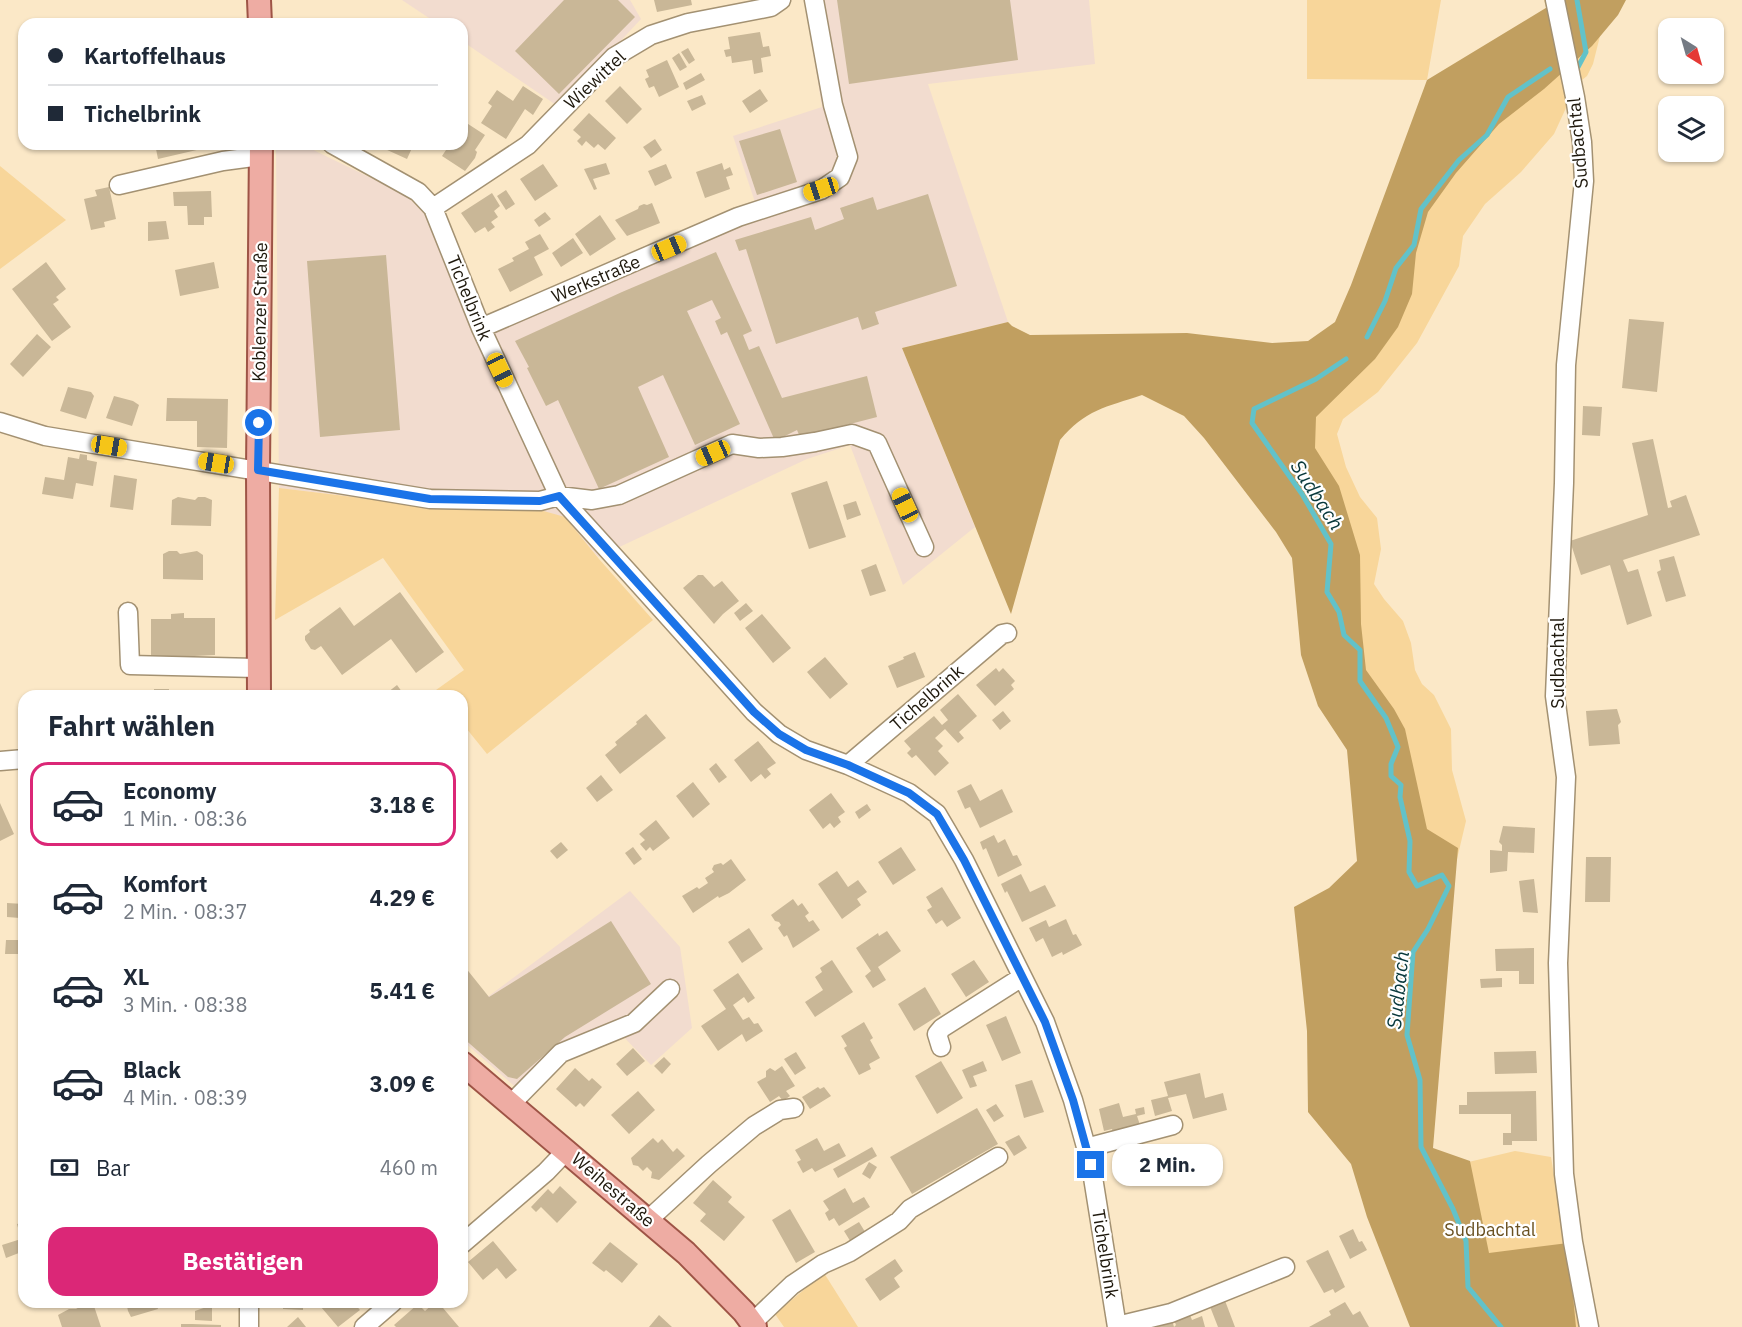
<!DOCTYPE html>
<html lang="de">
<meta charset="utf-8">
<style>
body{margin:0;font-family:"IBM Plex Sans",sans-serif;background:#f2f2f3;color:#1f2937;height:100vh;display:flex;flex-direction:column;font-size:22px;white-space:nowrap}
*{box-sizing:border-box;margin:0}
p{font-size:20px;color:#747a83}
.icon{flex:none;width:33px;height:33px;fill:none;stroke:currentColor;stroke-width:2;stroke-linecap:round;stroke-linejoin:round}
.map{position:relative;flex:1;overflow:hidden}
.details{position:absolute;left:18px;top:690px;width:450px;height:618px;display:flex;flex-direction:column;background:#fff;border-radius:18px;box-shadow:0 2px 4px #0004}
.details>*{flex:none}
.hud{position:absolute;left:18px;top:18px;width:450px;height:132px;border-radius:18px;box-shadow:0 2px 4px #0004;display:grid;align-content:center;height:132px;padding:0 30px;background:#fff}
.needle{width:39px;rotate:143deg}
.fabs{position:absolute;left:1658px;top:18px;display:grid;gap:12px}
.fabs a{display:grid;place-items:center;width:66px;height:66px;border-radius:12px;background:#fff;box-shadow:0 2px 4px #0004;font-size:30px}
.end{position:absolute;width:27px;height:27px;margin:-14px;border:8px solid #1a73e8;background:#fff;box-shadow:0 0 0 3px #fff}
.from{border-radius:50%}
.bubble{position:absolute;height:42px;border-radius:18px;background:#fff;box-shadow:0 2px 4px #0004;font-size:20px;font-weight:700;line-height:42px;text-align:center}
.car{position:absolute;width:18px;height:36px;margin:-18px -9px;border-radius:8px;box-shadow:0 0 4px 2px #0007;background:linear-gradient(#f5c518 24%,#345 0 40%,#f5c518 0 76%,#345 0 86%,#f5c518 0)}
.hud b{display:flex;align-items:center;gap:21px;height:57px;font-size:22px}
.hud b+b{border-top:2px solid #e0e1e3}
.hud i{width:15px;height:15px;background:#1f2937}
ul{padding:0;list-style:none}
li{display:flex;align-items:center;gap:18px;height:84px;margin:0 12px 9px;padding:0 18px;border:3px solid transparent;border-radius:18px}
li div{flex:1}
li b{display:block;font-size:22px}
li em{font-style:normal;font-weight:700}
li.on{border-color:#db2777}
li>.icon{width:54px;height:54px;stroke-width:1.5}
h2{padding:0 30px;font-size:27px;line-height:72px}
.pay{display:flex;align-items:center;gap:15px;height:66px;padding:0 30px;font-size:22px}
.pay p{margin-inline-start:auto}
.button{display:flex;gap:12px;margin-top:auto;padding:12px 30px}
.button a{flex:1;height:69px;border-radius:18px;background:#db2777;color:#fff;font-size:24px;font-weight:700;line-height:69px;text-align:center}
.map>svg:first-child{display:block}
</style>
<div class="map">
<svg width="1742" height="1327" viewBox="0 0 1742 1327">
<rect width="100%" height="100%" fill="#fbe8c7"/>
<path fill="#f2dccf" d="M402 0H630L641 19 559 107 462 41V24H438Z
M805 0H1089L1095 64 928 84 1008 322 902 348 975 527 903 585 850 445 807 459 598 557 565 517 428 506 279 488 276 144H301L406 195 425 215 476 339 710 237 761 220 733 136 822 107Z
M630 891 680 947 692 1028 651 1065 610 1023 521 1092 462 1040V1016Z"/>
<path fill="#f8d69a" d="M1307 0H1441L1427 80 1307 79Z
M1544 0H1609L1593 64 1587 76 1577 84 1554 134 1521 172 1485 204 1463 236 1459 266 1417 343 1378 392 1343 419 1337 434 1346 467 1360 497 1377 518 1381 549 1374 584 1384 599 1403 621 1411 643 1415 670 1422 684 1434 695 1451 729 1452 770 1466 821 1457 859 1447 876 1423 1141 1439 1169 1515 1151 1551 1157 1579 1327H1431L1373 884 1355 769 1301 556 1208 403 1332 361 1407 178 1552 32Z
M0 166 66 220 0 269Z
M279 488 428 506 540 510 565 517 599 559 653 620 487 754 462 723V696H441L436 690 464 670 383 558 275 620Z
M824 1273 858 1327H784L775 1314Z"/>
<path fill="#c19f60" d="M1553 0H1626L1618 15 1592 46 1544 89 1499 124 1456 173 1428 212 1416 253 1412 294 1398 327 1375 359 1316 417 1315 448 1339 486 1360 555 1361 624 1366 670 1394 709 1405 729 1427 829 1458 848 1433 1148 1470 1161 1489 1253 1568 1243 1576 1327H1410L1367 1217 1351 1164 1308 1112 1307 1031 1294 907 1329 888 1357 861 1347 750 1318 706 1301 655 1292 558 1276 532 1204 438 1184 416 1142 395C1106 407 1085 410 1060 440L1011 614 902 348 1008 322 1012 326 1030 335 1187 333 1272 343 1308 341 1335 322 1351 285 1427 80 1554 3Z"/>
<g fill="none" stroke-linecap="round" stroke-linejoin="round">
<path stroke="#62c2c9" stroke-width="5" d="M1577 0 1586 52 1578 67
M1367 337 1385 301 1396 268 1414 245 1421 209 1459 160 1487 135 1508 97 1550 69
M1346 359 1316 379 1254 409 1252 423 1302 494 1331 544 1327 592 1339 612 1344 635 1360 650V681L1386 718 1398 747 1391 764V776L1401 785 1400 797 1410 841 1409 872 1417 886 1442 875 1449 886 1428 929 1413 952 1407 1035 1420 1080 1421 1147 1453 1209 1466 1241 1468 1287 1501 1327"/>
</g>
<path fill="#c9b797" d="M564 0H618L635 17 559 94 515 51Z
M654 0H691L692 5 657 12Z
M837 0H1010L1018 60 849 84Z
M760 32 763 47 769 46 771 56 761 58 763 72 754 74 752 60 732 63 731 56 726 57 724 50 730 49 728 37Z
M688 48 695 60 689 64 681 52Z
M679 53 687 67 680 71 672 58Z
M667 60 679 87 659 97 654 86 649 88 645 79 649 77 646 70Z
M701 73 705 80 686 90 683 83Z
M523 86 543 99 533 115 525 109 506 139 481 123 492 106 488 103 497 90 513 101Z
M620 86 642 109 627 124 605 101Z
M760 89 768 101 750 113 742 101Z
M702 95 706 104 692 111 687 101Z
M589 113 616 138 605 150 598 144 594 148 586 141 582 146 577 141 581 137 573 130Z
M465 122 485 135 475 150 477 152 475 158 465 171 442 156 450 144H462V125Z
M780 129 797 182 757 195 739 141Z
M655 139 662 150 651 158 643 147Z
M155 144H200L201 149 158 159Z
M387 144H416L414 149 412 148 407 159 385 149Z
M606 163 610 174 593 179 597 189 594 190 584 169Z
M722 163 724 170 730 167 733 175 726 177 730 189 705 198 696 172Z
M543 164 558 186 535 201 520 179Z
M666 164 672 178 655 186 648 171Z
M109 187 116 219 104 222 105 227 91 230 84 199 97 196 95 190Z
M506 190 515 204 506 210 497 196Z
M211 191 212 217H204V225H188L187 206H174L173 192Z
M492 193 500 206 494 211 498 217 491 222 495 227 488 232 485 227 475 233 461 213Z
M928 194 957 286 875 312 879 324 862 330 858 317 776 344 746 249 739 251 735 240 811 217 815 230 844 219 840 208 873 197 877 210Z
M652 203 660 223 627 236 615 220 638 209 639 206 644 204 647 205Z
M545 212 551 219 539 227 534 220Z
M600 215 616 239 590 256 575 234Z
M166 221 169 239 148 241V222Z
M540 234 549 249 534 257 543 275 510 292 498 269 514 261 512 258 529 249 525 242Z
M573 238 583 253 561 267 552 253Z
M716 252 752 331 743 335 749 350 759 346 782 398 867 376 877 417 800 437 797 430 775 441 727 332 721 335 715 321 721 318 712 300 687 311 740 424 695 445 663 375 638 387 669 457 599 489 558 400 546 406 527 368 529 367 515 341 622 292Z
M386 255 400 430 320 437 307 261Z
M46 262 66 289 56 297 59 300 53 304 71 327 52 341 12 289Z
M214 262 219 288 180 296 175 270Z
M1629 319 1664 322 1657 392 1622 388Z
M37 334 51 347 23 377 10 364Z
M68 387 91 392 94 396 86 419 60 411Z
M114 396 133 401 139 405 132 426 106 418Z
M167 398 228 399 227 448 197 447V421H166Z
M1583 406 1602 407 1600 436 1582 435Z
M1653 439 1668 508 1672 507 1670 501 1686 495 1700 535 1623 560 1628 572 1638 569 1652 616 1627 625 1610 565 1581 575 1570 541 1648 515 1632 443Z
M80 454 87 455V460L97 462 93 486 76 483 73 499 42 494 45 477 64 480 68 457 79 459Z
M114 475 137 479 133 510 110 507Z
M827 481 846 537 809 549 791 493Z
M178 497 195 500 198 497H205L212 500 211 526 171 525 172 500Z
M856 501 861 515 847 520 843 505Z
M169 551H177L180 554 197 551 203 555V580L163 579V554Z
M1674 556 1686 596 1666 602 1657 572 1661 570 1659 560Z
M876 564 886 591 870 596 861 570Z
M698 575H703L714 587 722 581 739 601 723 614 714 624 683 588Z
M400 592 444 652 416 673 391 639 342 675 321 646 315 650 311 649 305 640V636L310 632 309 630 340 607 354 626Z
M746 603 753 611 740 621 734 613Z
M184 613V618H215V655L195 656V658L151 657V619H171V614Z
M762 614 791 648 773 663 745 628Z
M915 652 925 677 897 688 888 666 904 659 903 657Z
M825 657 848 684 830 699 807 672Z
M996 668 999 672 1003 668 1015 681 1011 685 1014 689 995 706 976 685Z
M397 685 405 696H383Z
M154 689H169V696H154Z
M958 694 977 716 959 732 964 738 958 743 945 729 935 738 943 746 938 751 949 763 935 776 916 755 912 758 907 753 911 749 904 741 934 716 942 725 948 720 940 710Z
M1617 709 1621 722 1618 725 1620 744 1589 746 1586 711Z
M1003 711 1011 721 1000 730 992 720Z
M646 714 666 738 620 774 605 755 617 745 615 742 637 724 636 722Z
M758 741 776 763 767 769 771 774 765 779 761 774 751 782 734 760Z
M716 763 727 777 719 783 709 769Z
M601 775 613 790 597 802 586 788Z
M693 782 710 804 693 818 676 796Z
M971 784 980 801 1002 789 1013 812 980 828 970 807 965 809 957 791Z
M831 793 845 812 838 817 841 822 834 828 830 823 823 829 809 810Z
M0 803 14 834 0 841Z
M867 804 871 810 859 819 855 812Z
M656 820 670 838 653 851 650 847 646 851 640 844 645 840 639 834Z
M1503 826 1535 828 1534 853 1508 852 1507 871 1490 873V850L1502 851V845L1499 842Z
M994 835 998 843 1005 839 1013 856 1017 855 1022 865 998 877 986 848 983 850 980 842Z
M561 842 568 850 557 859 550 851Z
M633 847 642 859 634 865 625 853Z
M901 847 916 870 893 885 878 862Z
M1586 857H1611L1610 902H1585Z
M731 859 746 880 729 893 719 898 718 896 693 913 682 896 697 887 699 889 708 883 705 878 714 872 712 869 714 865 721 863 723 865Z
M837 871 848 887 858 880 867 892 857 899 861 905 842 919 818 884Z
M1021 874 1030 892 1045 885 1056 906 1022 922 1007 891 1005 893 1001 884Z
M1534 879 1538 913 1523 912 1519 881Z
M942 887 961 918 947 927 942 920 936 924 927 910 932 907 926 897Z
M793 899 798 906 802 903 809 913 805 916 809 922 813 920 820 930 793 948 787 935 784 937 778 928 781 925 779 922 775 921 771 915Z
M7 903 24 904V954H5L6 940H19L20 918 7 917Z
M1066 919 1073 935 1076 934 1082 945 1063 955 1062 952 1052 957 1043 938 1036 942 1029 928 1046 920 1049 927Z
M611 921 651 984 565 1037 517 1079 508 1077 462 1037V1014L466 1011 462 1006V970L465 967 489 997Z
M749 928 763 949 742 963 728 942Z
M887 931 901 951 878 967 886 980 873 988 865 976 871 971 856 948 878 933 879 936Z
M1534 948V984H1519V971H1496L1495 949Z
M832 960 853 992 815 1017 805 1002 823 990 815 977 822 972 820 968Z
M974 960 989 982 966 997 951 974Z
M738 973 755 998 748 1003 744 997 733 1005 743 1020 749 1017 754 1024 758 1023 763 1031 746 1042 742 1034 718 1051 701 1026 726 1009 713 990Z
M1502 978V987L1481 988 1480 979Z
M925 987 941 1014 914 1031 898 1004Z
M1006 1016 1021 1053 1002 1061 986 1025Z
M864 1022 873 1038 870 1040 880 1058 869 1064 871 1069 859 1075 844 1048 847 1046 841 1036Z
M633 1048 645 1061 627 1076 616 1064Z
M1536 1051 1537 1073 1495 1074 1494 1052Z
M796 1052 806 1068 795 1075 784 1059Z
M664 1057 671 1064 662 1074 654 1066Z
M941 1061 963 1098 937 1114 915 1076Z
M983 1061 987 1071 973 1076 977 1086 970 1088 962 1070Z
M782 1066 795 1086 786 1091 790 1096 783 1101 779 1096 770 1102 757 1082 766 1077V1071L770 1068 775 1071Z
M575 1068 589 1081 592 1078 602 1087 584 1107 580 1103 576 1107 556 1089Z
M1200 1073 1205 1098 1223 1093 1227 1110 1193 1119 1186 1094 1168 1098 1172 1111 1155 1116 1151 1100 1168 1096 1164 1082Z
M1032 1080 1044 1112 1024 1118 1015 1085Z
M818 1087 820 1089 824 1087 831 1096 810 1109 802 1097Z
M638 1091 655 1110 629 1134 611 1115Z
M1536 1091 1537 1141H1512V1145H1503V1133H1511V1114H1459V1105H1467V1092Z
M1119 1103 1123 1117 1136 1114 1135 1109 1144 1107 1145 1114 1137 1116 1140 1125 1113 1134 1112 1129 1104 1131 1099 1109Z
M996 1104 1004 1116 994 1122 986 1110Z
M977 1108 998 1144 912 1194 890 1157Z
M1019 1135 1027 1148 1014 1156 1005 1142Z
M653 1138 658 1143 662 1139 673 1152 677 1148 685 1156 659 1180 651 1178 652 1172 647 1167 643 1171 638 1166 633 1165 631 1158Z
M817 1138 824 1151 839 1143 846 1156 815 1172 812 1168 803 1173 797 1162 801 1160 795 1150Z
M872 1147 877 1156 838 1178 833 1169Z
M869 1162 877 1167 870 1179 862 1174Z
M713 1180 732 1197 728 1202 745 1217 724 1241 700 1221 706 1214 693 1203Z
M560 1186 577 1202 557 1223 541 1207 536 1212 531 1207 548 1189 553 1194Z
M845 1188 853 1203 864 1197 870 1207 839 1226 834 1218 829 1221 825 1213 829 1210 823 1201Z
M790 1209 815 1252 796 1263 772 1220Z
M24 1222V1251L6 1258 2 1245 21 1239 17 1224Z
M859 1222 867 1235 852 1244 844 1231Z
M1353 1229 1359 1242 1362 1241 1367 1250 1350 1259 1339 1236Z
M493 1241 517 1270 506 1279 497 1268 483 1280 468 1262Z
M610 1242 638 1264 622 1283 606 1270 604 1272 592 1263Z
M1328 1250 1345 1287 1335 1293 1333 1289 1324 1293 1306 1261Z
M895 1259 903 1271 894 1278 900 1287 880 1301 865 1279Z
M1224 1298 1235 1327H1218L1209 1304Z
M126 1302H156L158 1309 131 1317 128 1311Z
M283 1302H303V1310L283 1309Z
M327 1302H353L360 1310 338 1327 321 1307Z
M435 1302H438L459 1327H396L394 1325 418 1304 425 1311Z
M1345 1302 1353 1315 1360 1311 1369 1327H1309L1331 1315 1329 1311Z
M86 1303H93L101 1327H62L58 1315 69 1309H76Z
M212 1305V1321L195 1320V1311Z
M659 1315 672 1327H649Z
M1190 1315 1192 1320 1202 1316 1205 1327H1157V1325L1172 1320 1174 1327 1176 1325 1174 1320Z
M298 1317 306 1327H287Z
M181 1324H192L221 1325V1327H181Z"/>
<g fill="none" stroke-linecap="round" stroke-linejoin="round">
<defs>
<path id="minor" d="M1555 0 1575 97 1582 142 1584 181 1566 365 1564 483 1555 696 1566 777 1558 963 1564 1174 1573 1242 1589 1327
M332 144 418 192 433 208 481 328 559 496 630 574 754 712 779 734 806 750 848 765 909 793 937 814 964 860 1045 1022 1073 1100 1091 1165 1117 1327
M119 185 223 161 261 156
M433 208 528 145 614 57 651 35 688 23 771 7 781 0
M481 328 738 217 821 190 840 177 848 157 833 105 814 0
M0 422 45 436 430 499 540 501 559 496 592 500 619 495 732 444 759 448 782 447 815 442 852 434 877 443 924 547
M128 612 130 665 259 668
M0 761 24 759
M848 765 1002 634 1007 633
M941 1047 937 1034 942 1028 1022 977
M511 1104 561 1053 634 1023 670 989
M1086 1148 1173 1125
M648 1220 709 1164 754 1126 780 1110 794 1108
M462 1244 546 1172 567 1150
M752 1323 792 1285 823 1264 850 1252 899 1221 910 1209 998 1157
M1117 1326 1171 1313 1285 1267
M249 1327V1302
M364 1327 393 1302"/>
<path id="major" d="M259 0 260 24
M259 696 258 470 261 144
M462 1063 686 1253 744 1312 755 1327"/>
</defs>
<use href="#minor" stroke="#a39172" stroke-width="21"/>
<use href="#major" stroke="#9e5446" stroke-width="26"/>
<use href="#minor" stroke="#fff" stroke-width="18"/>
<use href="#major" stroke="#eeaca3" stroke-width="22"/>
</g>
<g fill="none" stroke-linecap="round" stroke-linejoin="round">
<path stroke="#1a73e8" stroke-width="8" d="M259 423 258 470 430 499 540 501 559 496 754 712 779 734 806 750 848 765 909 793 937 814 964 860 1045 1022 1073 1100 1091 1165"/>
</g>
<g text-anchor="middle" stroke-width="4.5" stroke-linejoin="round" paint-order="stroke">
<g font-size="18" fill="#1e180c" stroke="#fff">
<text transform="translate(595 80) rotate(-43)" y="6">Wiewittel</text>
<text transform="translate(1578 143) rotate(-95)" y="6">Sudbachtal</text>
<text transform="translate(596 279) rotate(-23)" y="6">Werkstraße</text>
<text transform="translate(469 298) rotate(68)" y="6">Tichelbrink</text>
<text transform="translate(260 312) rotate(-89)" y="6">Koblenzer Straße</text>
<text transform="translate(1558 663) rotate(-90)" y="6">Sudbachtal</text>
<text transform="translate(927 698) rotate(-41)" y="6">Tichelbrink</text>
<text transform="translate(613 1190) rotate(41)" y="6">Weihestraße</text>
<text transform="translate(1105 1254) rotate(81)" y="6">Tichelbrink</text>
</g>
<g font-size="18" fill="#6a5121" stroke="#fff">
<text x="1490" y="1236">Sudbachtal</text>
</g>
<g font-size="20" font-style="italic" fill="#08383b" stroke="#fff">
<text transform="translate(1317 495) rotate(57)" y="7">Sudbach</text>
<text transform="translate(1398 990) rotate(-84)" y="7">Sudbach</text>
</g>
</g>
</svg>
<div class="fabs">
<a><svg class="needle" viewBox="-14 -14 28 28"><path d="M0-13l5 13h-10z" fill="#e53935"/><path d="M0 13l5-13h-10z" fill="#747a83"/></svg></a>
<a><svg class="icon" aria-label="layers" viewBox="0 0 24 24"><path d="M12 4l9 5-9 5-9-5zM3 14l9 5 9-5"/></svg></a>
</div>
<i class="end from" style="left:259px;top:423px"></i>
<i class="end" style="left:1091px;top:1165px"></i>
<div class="bubble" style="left:1112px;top:1144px;width:111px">2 Min.</div>
<i class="car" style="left:821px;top:189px;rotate:252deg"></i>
<i class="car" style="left:669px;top:248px;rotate:67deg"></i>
<i class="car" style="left:500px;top:370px;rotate:155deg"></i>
<i class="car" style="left:109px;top:446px;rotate:99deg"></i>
<i class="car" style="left:713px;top:453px;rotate:246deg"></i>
<i class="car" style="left:216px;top:463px;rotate:279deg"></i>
<i class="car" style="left:905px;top:505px;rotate:335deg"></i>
<div class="hud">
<b><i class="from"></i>Kartoffelhaus</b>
<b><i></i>Tichelbrink</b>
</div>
<section class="details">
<h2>Fahrt wählen</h2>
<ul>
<li class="on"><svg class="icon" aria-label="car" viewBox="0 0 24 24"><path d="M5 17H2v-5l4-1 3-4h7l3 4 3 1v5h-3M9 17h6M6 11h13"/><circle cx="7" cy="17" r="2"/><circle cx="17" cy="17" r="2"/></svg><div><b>Economy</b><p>1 Min. · 08:36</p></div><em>3.18 €</em></li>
<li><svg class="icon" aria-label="car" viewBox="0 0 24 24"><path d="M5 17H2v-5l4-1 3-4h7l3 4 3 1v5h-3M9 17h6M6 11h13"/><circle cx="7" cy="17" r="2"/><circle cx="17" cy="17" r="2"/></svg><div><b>Komfort</b><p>2 Min. · 08:37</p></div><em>4.29 €</em></li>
<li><svg class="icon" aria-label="car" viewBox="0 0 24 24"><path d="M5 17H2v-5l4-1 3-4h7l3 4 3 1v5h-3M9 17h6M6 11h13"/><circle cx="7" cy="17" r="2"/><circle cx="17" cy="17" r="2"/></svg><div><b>XL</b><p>3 Min. · 08:38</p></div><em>5.41 €</em></li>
<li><svg class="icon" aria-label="car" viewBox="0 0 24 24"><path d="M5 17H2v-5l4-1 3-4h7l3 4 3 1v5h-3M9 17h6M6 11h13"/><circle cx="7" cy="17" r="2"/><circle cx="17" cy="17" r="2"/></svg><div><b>Black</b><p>4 Min. · 08:39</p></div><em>3.09 €</em></li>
</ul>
<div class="pay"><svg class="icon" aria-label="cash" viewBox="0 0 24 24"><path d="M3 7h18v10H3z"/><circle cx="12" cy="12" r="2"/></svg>Bar<p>460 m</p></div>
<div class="button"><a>Bestätigen</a></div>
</section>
</div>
